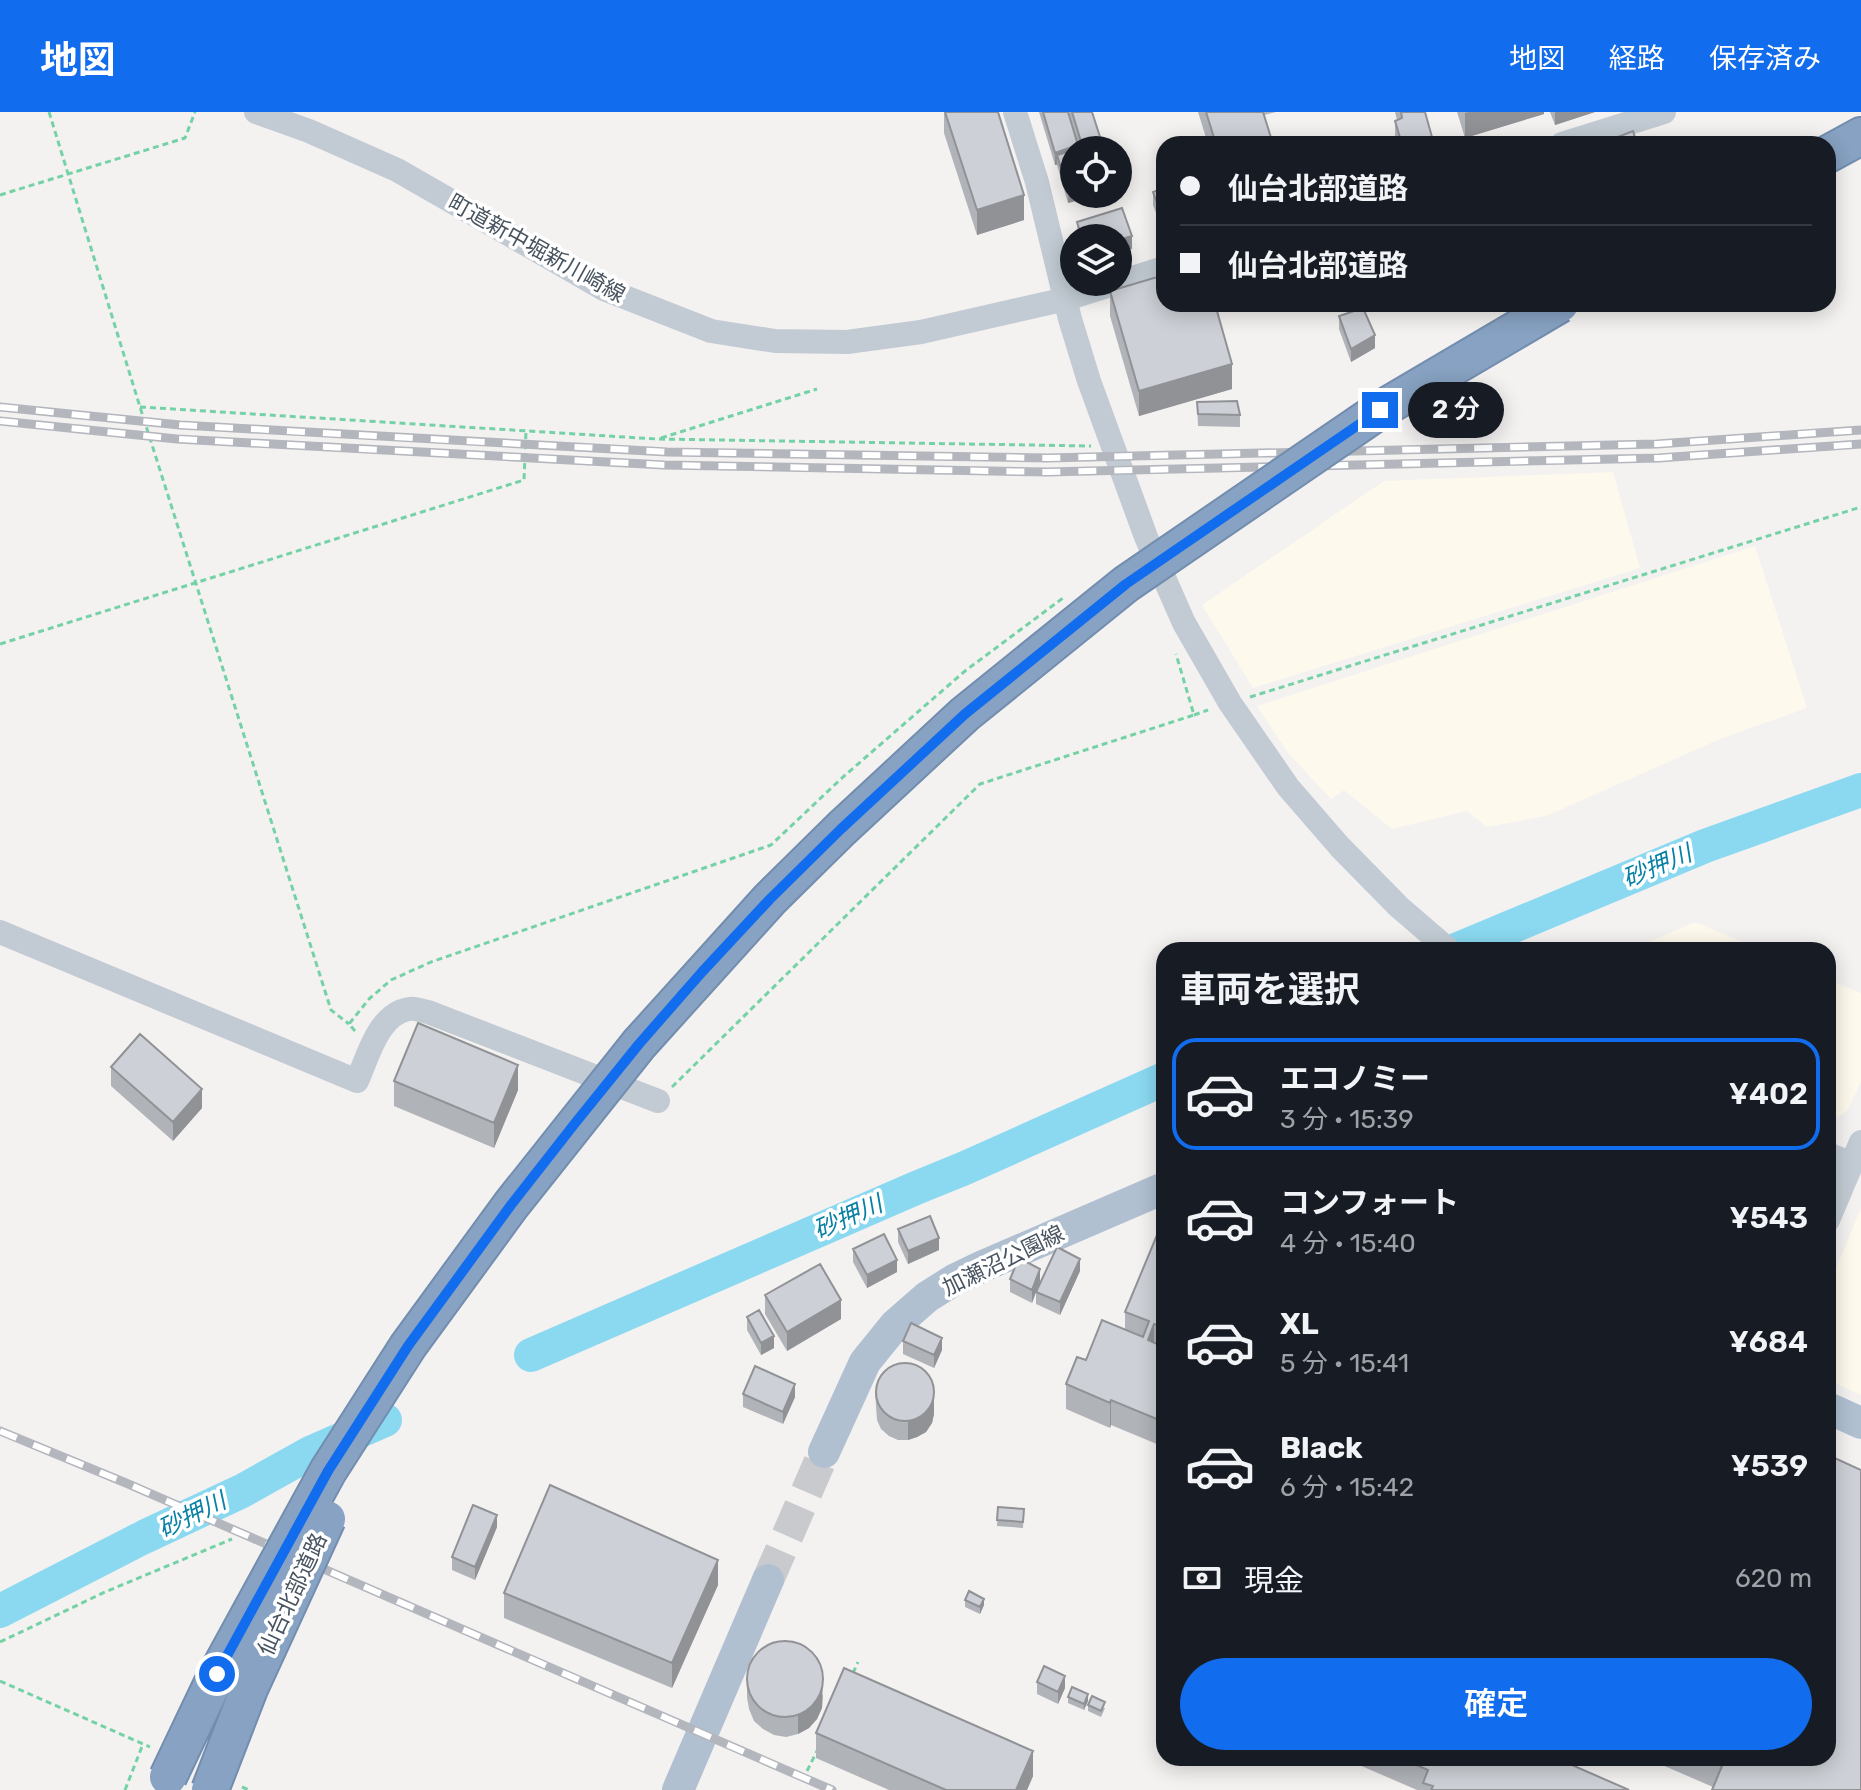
<!DOCTYPE html>
<html lang="ja">
<meta charset="utf-8">
<style>
body{margin:0;font-family:Rubik,"Noto Sans JP",sans-serif;background:#20242c;color:#f1f3f6;height:100vh;display:flex;flex-direction:column;font-size:30px;white-space:nowrap}
*{box-sizing:border-box;margin:0}
p{font-size:26px;color:#9ea1a6}
.icon{flex:none;width:44px;height:44px;fill:none;stroke:currentColor;stroke-width:2;stroke-linecap:round;stroke-linejoin:round}
.map{position:relative;flex:1;overflow:hidden}
.drawer{position:absolute;left:1156px;top:830px;width:680px;height:824px;display:flex;flex-direction:column;background:#171b24;border-radius:24px;box-shadow:0 4px 20px #0003}
.drawer>*{flex:none}
.top-card{position:absolute;left:1156px;top:24px;width:680px;height:176px;border-radius:24px;box-shadow:0 4px 20px #0003;display:grid;align-content:center;height:176px;padding:0 24px;background:#171b24}
.fabs{position:absolute;left:1060px;top:24px;display:grid;gap:16px}
.fabs a{display:grid;place-items:center;width:72px;height:72px;border-radius:50%;background:#171b24;box-shadow:0 4px 20px #0003;font-size:40px}
.end{position:absolute;width:36px;height:36px;margin:-18px;border:10px solid #116cee;background:#fff;box-shadow:0 0 0 4px #fff}
.from{border-radius:50%}
.bubble{position:absolute;height:56px;border-radius:28px;background:#171b24;box-shadow:0 4px 20px #0003;font-size:26px;font-weight:600;line-height:56px;text-align:center}
.top-card b{display:flex;align-items:center;gap:28px;height:76px;font-size:30px}
.top-card b+b{border-top:2px solid #363941}
.top-card i{width:20px;height:20px;background:#f1f3f6}
ul{padding:0;list-style:none}
li{display:flex;align-items:center;gap:24px;height:112px;margin:0 16px 12px;padding:0 8px;border:4px solid transparent;border-radius:24px}
li div{flex:1}
li b{display:block;font-size:30px}
li em{font-style:normal;font-weight:600}
li.selected{border-color:#116cee}
li>.icon{width:72px;height:72px;stroke-width:1.5}
h2{padding:0 24px;font-size:36px;line-height:96px}
.pay{display:flex;align-items:center;gap:20px;height:88px;padding:0 24px;font-size:30px}
.pay p{margin-inline-start:auto}
.button{display:flex;gap:16px;margin-top:auto;padding:16px 24px}
.button a{flex:1;height:92px;border-radius:48px;background:#116cee;color:#fff;font-size:32px;font-weight:600;line-height:92px;text-align:center}
header{display:flex;align-items:center;gap:48px;box-sizing:border-box;height:112px;padding:0 40px;background:#116cee;color:#fff}
header strong{font-size:38px}
nav{display:flex;gap:44px;margin-inline-start:auto;font-size:28px}
.map>svg:first-child{display:block}
</style>
<header>
<strong>地図</strong>
<nav><a>地図</a><a>経路</a><a>保存済み</a></nav>
</header>
<div class="map">
<svg width="1861" height="1678" viewBox="0 0 1861 1678">
<rect width="100%" height="100%" fill="#f4f1f1"/>
<path fill="#fdf9ec" d="M1613 360 1640 456 1253 576 1202 493 1384 369Z
M1755 434 1807 596 1720 627 1546 704 1487 715 1467 699 1392 717 1344 678 1331 687 1288 641 1257 594Z
M1695 810 1761 838H1631Z
M1828 867 1861 881V970L1848 998 1828 1012Z
M1861 1096V1283L1828 1268V1176Z"/>
<g fill="none" stroke-linecap="round" stroke-linejoin="round">
<path stroke="#8ad9f1" stroke-width="34" d="M1456 838 1705 734 1861 678
M531 1243 916 1076 965 1056 1164 967
M0 1499 144 1425 242 1379 310 1341 385 1308"/>
<path stroke="#c9cacd" stroke-width="32" stroke-dasharray="32 16" stroke-linecap="butt" d="M768 1468 824 1340"/>
<defs>
<path id="highway" d="M1828 42 1861 24"/>
</defs>
<use href="#highway" stroke="#728dae" stroke-width="40"/>
<path stroke="#75d2a6" stroke-width="3" stroke-dasharray="6 4" stroke-linecap="butt" d="M49 0 140 295 331 898 349 912
M0 83 185 26 195 0
M140 295 657 327 1091 334
M661 326 817 277
M0 532 524 368 526 319
M1250 585 1861 395
M1194 603 1208 598
M355 919 349 912 369 887 391 868 431 850 771 733 843 665 965 559 1063 486
M672 975 980 672 1194 603 1176 542
M0 1530 105 1480 232 1427
M853 1561 858 1550
M0 1569 150 1635
M807 1659 818 1637
M242 1675 249 1678
M125 1678 143 1632"/>
<path stroke="#c2cbd3" stroke-width="24" d="M256 0 309 19 397 58 604 177 711 219 775 229 847 230 921 220 1066 187 1164 156
M1015 0 1037 70 1070 207 1089 269 1146 425 1184 511 1230 591 1288 675 1340 735 1399 795 1449 838
M1562 32 1664 0
M0 820 357 969C368 945 378 902 409 897 415 896 422 899 428 900L658 989
M1828 1042 1852 1052
M1828 1108 1861 1030"/>
<path stroke="#b0c0d1" stroke-width="32" d="M1828 1296 1861 1311
M824 1340 865 1250 895 1213 927 1185 954 1168 981 1155 1164 1076
M678 1678 768 1468"/>
<use href="#highway" stroke="#87a2c2" stroke-width="36"/>
<defs>
<path id="rail" d="M0 295 180 313 667 340 1047 346 1657 332 1861 318
M0 309 177 327 664 353 1047 360 1659 346 1861 332
M0 1319 126 1371 832 1678"/>
</defs>
<use href="#rail" stroke="#b3b6bc" stroke-width="9"/>
<use href="#rail" stroke="#fff" stroke-width="6" stroke-dasharray="18" stroke-linecap="butt"/>
<defs>
<path id="highway-bridge" d="M168 1665 217 1562 328 1359 408 1234 511 1093 639 932 770 787 841 717 965 602 1126 472 1380 298 1560 192
M210 1678 249 1577 327 1407"/>
</defs>
<use href="#highway-bridge" stroke="#728dae" stroke-width="40" stroke-linecap="butt"/>
<use href="#highway-bridge" stroke="#87a2c2" stroke-width="36"/>
</g>
<path fill="#b0b3b8" d="M944 0H998L1024 108 977 123 944 21Z
M1039 0H1068L1078 38H1074L1087 86 1068 91 1057 53H1055Z
M1068 0H1092L1101 38H1080Z
M1198 0H1276L1264 3 1273 32H1208Z
M1395 0H1425L1432 32H1396L1395 28V9L1397 8Z
M1457 0H1544V2L1465 26Z
M1550 0H1595L1555 13Z
M1164 76V122L1153 93V80Z
M1122 96 1132 124V137L1118 140V126H1078L1077 110Z
M1110 179 1232 277 1139 304 1110 204Z
M1339 204 1375 236 1351 250 1339 217Z
M1197 290 1240 303V315L1198 314Z
M111 955 202 996 173 1029 111 974Z
M394 969 518 978 494 1036 394 994Z
M898 1117 939 1138 908 1152 898 1130Z
M1164 1126V1335L1111 1313 1110 1316 1066 1297V1272L1086 1248 1125 1218V1200Z
M853 1137 897 1160 867 1176 853 1150Z
M1080 1159 1060 1203 1036 1192V1180Z
M1010 1167 1040 1169 1032 1191 1010 1180Z
M765 1183 841 1207 787 1239 765 1202Z
M747 1205 774 1236 761 1243 747 1218Z
M903 1229 942 1238 934 1256 903 1242Z
M875 1279 934 1302 932 1311 926 1320 917 1325 908 1328H898L889 1324 881 1317 877 1308Z
M743 1282 795 1285 783 1312 743 1295Z
M998 1395 1024 1397 1023 1416 997 1414Z
M497 1415 475 1468 452 1458V1445Z
M718 1473 672 1576 504 1506V1481Z
M965 1488 984 1493 980 1502 965 1495Z
M747 1566 823 1583 822 1596 817 1607 809 1616 798 1622 786 1625 774 1623 763 1617 754 1609 749 1597 747 1585Z
M1037 1570 1065 1576 1058 1592 1037 1582Z
M1068 1585 1088 1589 1084 1598 1068 1591Z
M1088 1593 1105 1596 1101 1605 1088 1599Z
M816 1621 1033 1664 1027 1678H889L816 1646Z
M1343 1646H1556L1629 1678H1417Z
M1646 1646H1828L1713 1675Z"/>
<path fill="#909296" d="M1469 0H1544V2L1465 26V1Z
M1555 0H1595L1555 13Z
M1432 25V32H1411Z
M1101 28V38H1082V33Z
M1078 33V38L1057 43V53H1055V41Z
M1074 77V82H1087V86L1068 91V79Z
M1024 83V108L977 123V98Z
M1132 124V137L1118 140V128Z
M1375 223V236L1351 250V237Z
M1232 252V277L1139 304V279Z
M518 953V978L494 1036V1011Z
M202 977V996L173 1029V1010Z
M939 1126V1138L908 1152V1139Z
M1080 1147V1159L1060 1203V1190Z
M897 1148V1160L867 1176V1163Z
M1040 1157V1169L1032 1191V1178Z
M841 1188V1207L787 1239V1220Z
M1154 1212V1237L1148 1228Z
M774 1224V1236L761 1243V1231Z
M942 1226V1238L934 1256V1243Z
M795 1272V1285L783 1312V1300Z
M934 1283V1302L932 1311 926 1320 917 1325 908 1328V1310Z
M1111 1288V1313L1110 1316V1291Z
M497 1403V1415L475 1468V1455Z
M718 1448V1473L672 1576V1551Z
M984 1487V1493L980 1502V1495Z
M823 1564 822 1596 817 1607 809 1616 798 1622V1604Z
M1065 1564V1576L1058 1592V1580Z
M1088 1582V1589L1084 1598V1592Z
M1033 1639V1664L1027 1678H1016Z"/>
<path fill="#cdd0d6" stroke="#909296" stroke-width="2" d="M945 0H998L1024 83 977 98Z
M1043 0H1068L1078 33 1055 41Z
M1072 0H1092L1101 28 1082 33Z
M1206 0H1263L1273 32H1216Z
M1401 0H1425L1432 25 1411 32H1402L1395 9 1402 6Z
M1633 19 1637 32H1617L1615 26Z
M1099 32 1101 38H1081V37Z
M1074 38V77L1068 79 1057 43Z
M1164 76V109L1153 80Z
M1122 96 1132 124 1118 128V126H1082L1077 110Z
M1164 163V192H1215L1232 252 1139 279 1110 179Z
M1363 196 1375 223 1351 237 1339 204Z
M1237 289 1240 303 1198 302 1197 290Z
M418 911 518 953 494 1011 394 969Z
M140 922 202 977 173 1010 111 955Z
M930 1104 939 1126 908 1139 898 1117Z
M884 1122 897 1148 867 1163 853 1137Z
M1157 1123 1164 1126V1216L1154 1212 1148 1228 1164 1235V1310L1111 1288 1110 1291 1066 1272 1077 1245 1086 1248 1102 1208 1143 1225 1149 1209 1125 1200Z
M1057 1135 1080 1147 1060 1190 1036 1180Z
M1019 1146 1040 1157 1032 1178 1010 1167Z
M820 1152 841 1188 787 1220 765 1183Z
M759 1198 774 1224 761 1231 747 1205Z
M911 1211 942 1226 934 1243 903 1229Z
M876 1280a29 29 0 1 1 58 0a29 29 0 1 1-58 0Z
M755 1254 795 1272 783 1300 743 1282Z
M1828 1343 1861 1358V1678H1712L1722 1654 1704 1646H1828Z
M550 1373 718 1448 672 1551 504 1481Z
M473 1393 497 1403 475 1455 452 1445Z
M998 1395 1024 1397 1023 1410 997 1408Z
M969 1479 984 1487 980 1495 965 1488Z
M747 1567a38 38 0 1 1 76 0a38 38 0 1 1-76 0Z
M1044 1554 1065 1564 1058 1580 1037 1570Z
M844 1556 1033 1639 1016 1678H946L816 1621Z
M1072 1575 1088 1582 1084 1592 1068 1585Z
M1092 1584 1105 1590 1101 1599 1088 1593Z
M1401 1646H1556L1629 1678H1431L1433 1674 1423 1671 1428 1658Z"/>
<g fill="none" stroke-linecap="round" stroke-linejoin="round">
<path stroke="#116cee" stroke-width="10" d="M217 1562 328 1359 408 1234 511 1093 576 1010 639 932 702 860 770 787 841 717 965 602 1126 472 1380 298"/>
</g>
<g text-anchor="middle" stroke-width="7" stroke-linejoin="round" paint-order="stroke">
<g font-size="22" fill="#485460" stroke="#fff">
<text transform="translate(537 136) rotate(29)" y="8">町道新中堀新川崎線</text>
<text transform="translate(1003 1148) rotate(-26)" y="8">加瀬沼公園線</text>
<text transform="translate(292 1482) rotate(-65)" y="8">仙台北部道路</text>
</g>
<g font-size="24" font-style="italic" fill="#0780a5" stroke="#fff">
<text transform="translate(1657 754) rotate(-23)" y="8">砂押川</text>
<text transform="translate(848 1105) rotate(-24)" y="8">砂押川</text>
<text transform="translate(192 1403) rotate(-26)" y="8">砂押川</text>
</g>
</g>
</svg>
<div class="fabs">
<a><svg class="icon" aria-label="locate" viewBox="0 0 24 24"><circle cx="12" cy="12" r="6"/><path d="M12 2v4M12 18v4M2 12h4M18 12h4"/></svg></a>
<a><svg class="icon" aria-label="layers" viewBox="0 0 24 24"><path d="M12 4l9 5-9 5-9-5zM3 14l9 5 9-5"/></svg></a>
</div>
<i class="end from" style="left:217px;top:1562px"></i>
<i class="end" style="left:1380px;top:298px"></i>
<div class="bubble" style="left:1408px;top:270px;width:96px">2 分</div>
<div class="top-card">
<b><i class="from"></i>仙台北部道路</b>
<b><i></i>仙台北部道路</b>
</div>
<section class="drawer">
<h2>車両を選択</h2>
<ul>
<li class="selected"><svg class="icon" aria-label="car" viewBox="0 0 24 24"><path d="M5 17H2v-5l4-1 3-4h7l3 4 3 1v5h-3M9 17h6M6 11h13"/><circle cx="7" cy="17" r="2"/><circle cx="17" cy="17" r="2"/></svg><div><b>エコノミー</b><p>3 分 · 15:39</p></div><em>¥402</em></li>
<li><svg class="icon" aria-label="car" viewBox="0 0 24 24"><path d="M5 17H2v-5l4-1 3-4h7l3 4 3 1v5h-3M9 17h6M6 11h13"/><circle cx="7" cy="17" r="2"/><circle cx="17" cy="17" r="2"/></svg><div><b>コンフォート</b><p>4 分 · 15:40</p></div><em>¥543</em></li>
<li><svg class="icon" aria-label="car" viewBox="0 0 24 24"><path d="M5 17H2v-5l4-1 3-4h7l3 4 3 1v5h-3M9 17h6M6 11h13"/><circle cx="7" cy="17" r="2"/><circle cx="17" cy="17" r="2"/></svg><div><b>XL</b><p>5 分 · 15:41</p></div><em>¥684</em></li>
<li><svg class="icon" aria-label="car" viewBox="0 0 24 24"><path d="M5 17H2v-5l4-1 3-4h7l3 4 3 1v5h-3M9 17h6M6 11h13"/><circle cx="7" cy="17" r="2"/><circle cx="17" cy="17" r="2"/></svg><div><b>Black</b><p>6 分 · 15:42</p></div><em>¥539</em></li>
</ul>
<div class="pay"><svg class="icon" aria-label="cash" viewBox="0 0 24 24"><path d="M3 7h18v10H3z"/><circle cx="12" cy="12" r="2"/></svg>現金<p>620 m</p></div>
<div class="button"><a>確定</a></div>
</section>
</div>
